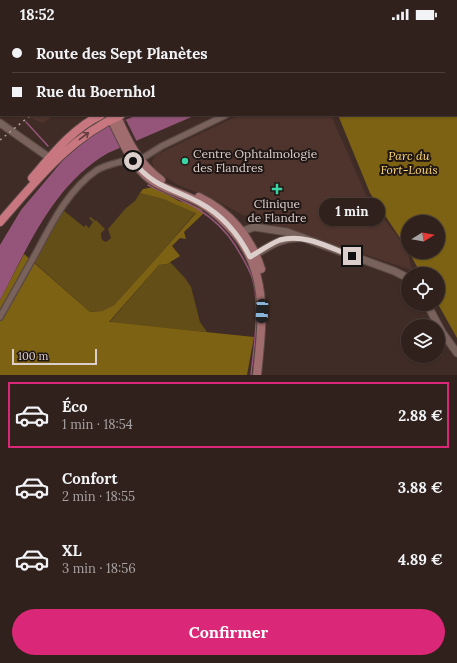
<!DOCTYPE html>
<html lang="fr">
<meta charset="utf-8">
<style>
body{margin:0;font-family:Lora,serif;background:#382925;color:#f1f3f6;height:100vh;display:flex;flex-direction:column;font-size:15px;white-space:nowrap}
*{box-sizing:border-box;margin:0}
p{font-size:13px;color:#a8a3a3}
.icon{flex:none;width:22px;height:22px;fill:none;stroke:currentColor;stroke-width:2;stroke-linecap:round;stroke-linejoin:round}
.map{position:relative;height:347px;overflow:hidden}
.sheet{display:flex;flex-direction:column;background:#30211c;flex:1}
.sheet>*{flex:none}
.banner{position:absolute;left:0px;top:0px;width:457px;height:88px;box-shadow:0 1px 3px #0004,0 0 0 1px #4b3e3b;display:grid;align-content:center;height:88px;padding:0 12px;background:#30211c}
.needle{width:26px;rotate:79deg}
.fabs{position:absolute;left:401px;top:187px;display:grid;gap:8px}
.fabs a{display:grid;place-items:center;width:44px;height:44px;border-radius:50%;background:#30211c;box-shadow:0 1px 3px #0004,0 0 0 1px #4b3e3b;font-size:20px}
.scale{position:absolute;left:12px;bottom:10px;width:85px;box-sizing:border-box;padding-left:4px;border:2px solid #dccfcb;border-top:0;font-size:11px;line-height:14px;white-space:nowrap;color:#dccfcb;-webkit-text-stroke:3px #201714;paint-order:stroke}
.end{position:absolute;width:18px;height:18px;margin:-9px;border:5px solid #dccfcb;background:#111;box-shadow:0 0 0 2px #111}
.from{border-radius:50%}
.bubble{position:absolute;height:28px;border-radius:14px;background:#30211c;box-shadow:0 1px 3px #0004,0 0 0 1px #4b3e3b;font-size:13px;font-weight:700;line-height:28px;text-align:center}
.car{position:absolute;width:12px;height:24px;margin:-12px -6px;border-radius:5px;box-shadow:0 0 3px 1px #0007;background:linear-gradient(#222 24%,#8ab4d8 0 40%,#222 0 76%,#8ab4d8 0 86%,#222 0)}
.banner b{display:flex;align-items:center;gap:14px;height:38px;font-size:15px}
.banner b+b{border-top:1px solid #4b3e3b}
.banner i{width:10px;height:10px;background:#f1f3f6}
ul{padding:7px 0 0;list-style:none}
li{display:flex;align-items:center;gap:12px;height:66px;margin:0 8px 6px;padding:0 4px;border:2px solid transparent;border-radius:0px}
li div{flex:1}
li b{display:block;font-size:15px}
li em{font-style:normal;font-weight:700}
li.selected{border-color:#db2777}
li>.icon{width:36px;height:36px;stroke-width:1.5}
.button{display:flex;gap:8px;margin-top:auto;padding:8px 12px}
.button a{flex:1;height:46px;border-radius:24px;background:#db2777;color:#fff;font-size:16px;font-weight:700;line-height:46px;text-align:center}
.status{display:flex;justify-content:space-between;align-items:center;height:28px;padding:0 20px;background:#30211c;direction:ltr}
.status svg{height:11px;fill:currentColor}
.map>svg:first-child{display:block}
</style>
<div class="status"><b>18:52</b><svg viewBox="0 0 49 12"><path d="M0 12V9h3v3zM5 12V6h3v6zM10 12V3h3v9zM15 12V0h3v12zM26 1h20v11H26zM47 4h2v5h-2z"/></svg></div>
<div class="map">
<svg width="457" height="347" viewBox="0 0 457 347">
<rect width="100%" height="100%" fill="#402c26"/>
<path fill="#4e342c" d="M81 0H183L80 1Z
M23 87H55L43 95Z
M239 87H331L366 167 407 221 412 242 241 186 211 170 176 156 155 142 152 133 156 127Z"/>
<path fill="#624e16" d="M140 165 163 171 196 184 153 234 114 277 102 283 90 284 34 234 63 182 84 199 86 197 89 200 93 194 89 190 91 189 95 193 96 192 105 201 101 205C101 210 101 212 106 214L111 210 108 201 126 180 135 173Z
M170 234 185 250 191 259 200 294 207 304 109 295 159 237 167 236Z"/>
<path fill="#7c6212" d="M426 0H457V310L438 276V246H421L409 224H438V194H408V222L370 165 338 87H456V1H423Z
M154 159 179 173 188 175 202 181 203 186 184 204 186 211 180 210 172 218 180 228 167 236 159 237 109 294 254 309 247 347H0V272L24 226 90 284 102 283 114 277 153 234 196 185 163 171 140 165 143 161Z"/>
<path fill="#95557a" d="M138 87H196L108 125C53 157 28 219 0 272V217L21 182 64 131 87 111 104 100Z"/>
<path fill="#402c26" d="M126 92 137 114 122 119 111 98Z"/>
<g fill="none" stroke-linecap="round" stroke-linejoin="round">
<path stroke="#95557a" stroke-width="1.5" d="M75 1 76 0
M0 70 1 71
M26 94 48 118
M148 157C164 165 183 172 198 181 212 190 226 203 235 217 241 227 248 238 252 249 261 276 254 319 251 347"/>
<defs>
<path id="minor" d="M410 1 412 0
M138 133 162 118 226 87
M0 289C12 268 24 246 36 225 52 195 68 162 97 142 109 135 122 135 135 129"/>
<path id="tertiary" d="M0 95 54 133
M238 209 246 202 254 199 287 204 394 243 408 250
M251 229C267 220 280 209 300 210
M427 276 442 304 457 325"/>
<path id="secondary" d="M109 87C120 108 128 130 145 147 161 162 185 165 204 177 215 184 224 193 233 203 270 245 262 296 257 347
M116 87C127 111 138 136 161 152
M199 169C229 183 251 209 261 241"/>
<path id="primary" d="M303 1 305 0
M32 150C52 127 73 100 101 87
M0 194C36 153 70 109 121 87"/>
</defs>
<use href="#minor" stroke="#594844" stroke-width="8"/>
<use href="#tertiary" stroke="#594844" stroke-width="9"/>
<use href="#secondary" stroke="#594844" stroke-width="10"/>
<use href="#primary" stroke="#594844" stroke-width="10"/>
<use href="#minor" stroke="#79625b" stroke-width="5.5"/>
<use href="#tertiary" stroke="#79625b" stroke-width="7"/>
<use href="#secondary" stroke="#a16c6d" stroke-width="8"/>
<use href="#primary" stroke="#c87780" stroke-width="8"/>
<path stroke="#b0a29d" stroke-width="1.5" stroke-dasharray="2 4" stroke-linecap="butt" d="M161 1 163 0
M0 112 31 87"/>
</g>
<defs><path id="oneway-shaft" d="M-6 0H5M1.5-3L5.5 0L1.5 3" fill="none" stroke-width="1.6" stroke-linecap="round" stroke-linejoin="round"/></defs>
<use stroke="#633d3f" href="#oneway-shaft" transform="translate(84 108) rotate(-37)"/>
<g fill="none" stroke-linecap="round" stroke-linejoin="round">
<path stroke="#dccfcb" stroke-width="5" d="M133 133C154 160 173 160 200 175 222 187 239 207 250 229 260 223 270 216 280 212 304 205 330 220 352 228"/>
</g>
<g fill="#3bd4a4" stroke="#201714" stroke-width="1.5">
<circle cx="185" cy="133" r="4"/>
<path d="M275 155h4v4h4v4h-4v4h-4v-4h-4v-4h4z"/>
</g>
<g text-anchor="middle" stroke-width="4" stroke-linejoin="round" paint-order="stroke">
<g font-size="12" fill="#dccfcb" stroke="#201714" text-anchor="start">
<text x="193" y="130">Centre Ophtalmologie<tspan x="193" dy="14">des Flandres</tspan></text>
<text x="277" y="180" text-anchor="middle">Clinique<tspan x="277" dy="14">de Flandre</tspan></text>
</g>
<g font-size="12" font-style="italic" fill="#fed872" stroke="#201714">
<text x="409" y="132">Parc du<tspan x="409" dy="14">Fort-Louis</tspan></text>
</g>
</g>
</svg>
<div class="fabs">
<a><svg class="needle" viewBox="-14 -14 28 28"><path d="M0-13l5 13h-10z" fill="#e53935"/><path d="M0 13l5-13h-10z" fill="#a8a3a3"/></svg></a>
<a><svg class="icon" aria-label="locate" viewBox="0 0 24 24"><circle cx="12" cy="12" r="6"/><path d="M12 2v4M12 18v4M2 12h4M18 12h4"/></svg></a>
<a><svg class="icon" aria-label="layers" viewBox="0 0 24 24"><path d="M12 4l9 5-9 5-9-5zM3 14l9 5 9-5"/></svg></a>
</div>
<div class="scale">100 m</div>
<i class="end from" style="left:133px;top:133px"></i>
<i class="end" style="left:352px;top:228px"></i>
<div class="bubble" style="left:319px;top:170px;width:66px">1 min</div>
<i class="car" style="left:262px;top:283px;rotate:183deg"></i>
<div class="banner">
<b><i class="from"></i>Route des Sept Planètes</b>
<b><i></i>Rue du Boernhol</b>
</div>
</div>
<section class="sheet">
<ul>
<li class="selected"><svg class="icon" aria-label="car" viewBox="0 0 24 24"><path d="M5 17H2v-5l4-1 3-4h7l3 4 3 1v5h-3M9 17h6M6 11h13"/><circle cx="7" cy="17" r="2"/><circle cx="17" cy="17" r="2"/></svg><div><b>Éco</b><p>1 min · 18:54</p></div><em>2.88 €</em></li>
<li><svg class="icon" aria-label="car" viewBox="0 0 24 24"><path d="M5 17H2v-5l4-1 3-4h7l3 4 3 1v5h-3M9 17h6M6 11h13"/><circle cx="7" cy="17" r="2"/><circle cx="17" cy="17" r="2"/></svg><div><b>Confort</b><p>2 min · 18:55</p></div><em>3.88 €</em></li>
<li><svg class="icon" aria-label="car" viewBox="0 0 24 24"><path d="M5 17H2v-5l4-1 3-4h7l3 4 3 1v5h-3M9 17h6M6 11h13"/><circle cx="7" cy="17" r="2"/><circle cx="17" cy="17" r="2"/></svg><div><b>XL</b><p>3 min · 18:56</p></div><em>4.89 €</em></li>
</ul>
<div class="button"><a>Confirmer</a></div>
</section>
